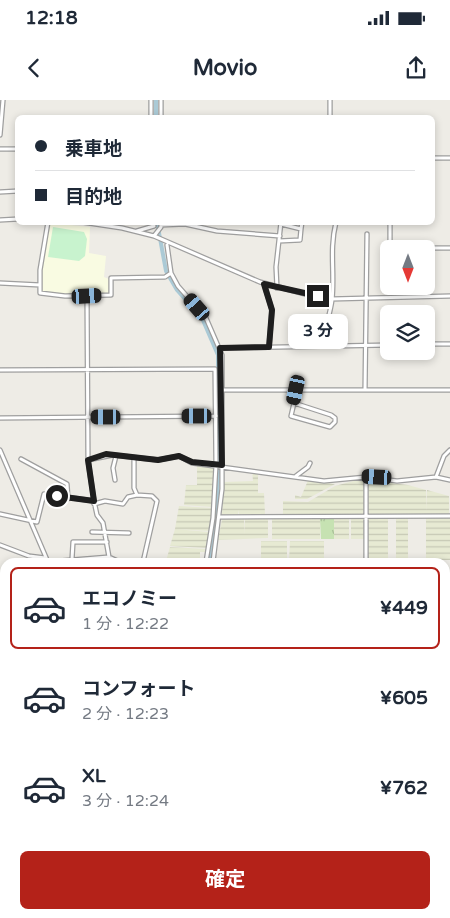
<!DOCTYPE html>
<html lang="ja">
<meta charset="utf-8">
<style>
body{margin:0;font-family:"Varela Round","Noto Sans JP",sans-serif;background:#f2f2f3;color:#1f2937;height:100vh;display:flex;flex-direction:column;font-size:19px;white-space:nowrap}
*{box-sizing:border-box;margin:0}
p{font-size:16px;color:#747a83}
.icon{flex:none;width:28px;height:28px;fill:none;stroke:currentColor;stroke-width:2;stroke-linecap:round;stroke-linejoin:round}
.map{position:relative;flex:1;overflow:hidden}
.sheet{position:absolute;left:0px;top:458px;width:450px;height:361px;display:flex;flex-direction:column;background:#fff;border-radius:15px 15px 0 0;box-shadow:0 2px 8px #0003}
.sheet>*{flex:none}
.banner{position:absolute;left:15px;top:15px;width:420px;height:110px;border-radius:8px;box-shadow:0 2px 8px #0003;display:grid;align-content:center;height:110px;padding:0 20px;background:#fff}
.needle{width:32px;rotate:180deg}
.controls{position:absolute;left:380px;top:140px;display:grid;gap:10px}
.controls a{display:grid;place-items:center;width:55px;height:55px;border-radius:8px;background:#fff;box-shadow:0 2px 8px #0003;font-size:25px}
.end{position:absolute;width:22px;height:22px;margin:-11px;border:6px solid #1e1e1e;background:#fff;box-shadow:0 0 0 2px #fff}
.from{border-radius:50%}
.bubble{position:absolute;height:35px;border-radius:8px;background:#fff;box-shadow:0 2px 8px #0003;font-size:16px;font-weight:700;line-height:35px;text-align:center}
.car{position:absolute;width:15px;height:30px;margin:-15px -8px;border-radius:6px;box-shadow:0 0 4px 1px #0007;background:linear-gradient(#222 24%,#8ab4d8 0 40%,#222 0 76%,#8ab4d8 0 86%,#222 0)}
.banner b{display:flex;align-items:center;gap:18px;height:48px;font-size:19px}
.banner b+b{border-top:1px solid #e0e1e3}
.banner i{width:12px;height:12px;background:#1f2937}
ul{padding:9px 0 0;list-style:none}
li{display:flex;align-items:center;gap:15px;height:82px;margin:0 10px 8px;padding:0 10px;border:2px solid transparent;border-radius:8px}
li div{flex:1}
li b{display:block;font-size:19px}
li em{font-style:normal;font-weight:700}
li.active{border-color:#b42219}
li>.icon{width:45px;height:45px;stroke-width:1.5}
.button{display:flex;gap:10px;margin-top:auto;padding:10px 20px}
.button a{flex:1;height:58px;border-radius:8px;background:#b42219;color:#fff;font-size:20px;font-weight:700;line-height:58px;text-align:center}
.status{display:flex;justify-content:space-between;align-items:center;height:35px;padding:0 25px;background:#fff;direction:ltr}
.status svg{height:14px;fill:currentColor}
header{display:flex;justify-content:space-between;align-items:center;height:65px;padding:0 20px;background:#fff;font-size:22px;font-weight:700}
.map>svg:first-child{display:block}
</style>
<div class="status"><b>12:18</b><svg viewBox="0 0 49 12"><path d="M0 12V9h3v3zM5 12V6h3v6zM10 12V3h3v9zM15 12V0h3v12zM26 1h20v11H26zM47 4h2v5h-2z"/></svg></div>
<header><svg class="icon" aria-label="back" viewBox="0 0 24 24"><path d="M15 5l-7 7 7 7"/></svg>Movio<svg class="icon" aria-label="share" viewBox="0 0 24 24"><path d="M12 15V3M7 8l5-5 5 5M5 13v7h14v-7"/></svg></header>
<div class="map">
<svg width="450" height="818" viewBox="0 0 450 818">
<defs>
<pattern id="farmland-rules" width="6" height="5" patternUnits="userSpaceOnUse" patternTransform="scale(1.25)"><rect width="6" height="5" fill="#e7ead3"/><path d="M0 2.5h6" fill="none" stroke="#c6c8b5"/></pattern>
<pattern id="grass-tufts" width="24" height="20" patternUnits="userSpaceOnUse" patternTransform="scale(1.25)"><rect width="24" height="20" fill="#c6e2b2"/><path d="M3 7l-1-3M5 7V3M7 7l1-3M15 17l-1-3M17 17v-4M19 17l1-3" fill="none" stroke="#aac199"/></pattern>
</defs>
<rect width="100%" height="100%" fill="#eeece6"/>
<path fill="#f9fbe2" d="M50 123 90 127 89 153 106 156 104 177 109 179 110 193 66 194 41 191V171Z"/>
<path fill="url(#farmland-rules)" d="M197 365 214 366 212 407 184 405 186 385H197Z
M252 370 258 371V393H264L265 414H239V410L238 414 222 415 224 382 253 381Z
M309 378 320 382 335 384 307 399H295V395L301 397Z
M357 380H364V415L283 416V401L308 402 335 386Z
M368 380 408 385 426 390 427 411V390L449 396V413L447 415H368Z
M179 406 212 408 210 431 175 429Z
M320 418V439H272V419Z
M388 418V460H368V419Z
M396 418H408V460L396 461Z
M426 418H450V460H426Z
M222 419H244L245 434V419H268V438L218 440Z
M334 419H349V439H334Z
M351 419H364V439H351Z
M175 429 209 432 207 448 170 446Z
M261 441H287V461L261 462Z
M290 441H324V461H289Z
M170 447 206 449V452H200V462L166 461Z"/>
<path fill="url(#grass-tufts)" d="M320 419H334V439H321Z"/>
<path fill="#c8f3ce" d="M53 127 84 132 87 139 85 156 79 161 48 157Z"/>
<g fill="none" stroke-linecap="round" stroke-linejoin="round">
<path stroke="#abcad6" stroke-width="4" d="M156 0V18
M157 122 166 171 177 190 202 218 218 255V372L216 418 209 462"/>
<defs>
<path id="street" d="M151 0V18
M161 0V18
M330 18V0
M0 35 3 0
M0 49H18
M432 58H450
M0 92 18 91
M0 120 18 119
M48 122 40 170V193L65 196 111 195V178L165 177 171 173
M82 122 122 128 154 136 260 182 305 194 332 199 450 196
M390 122V148H450
M281 124 301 129 302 122
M161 125 185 124 217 131 280 136
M137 131 154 126 153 122
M154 136 161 127V122
M279 141 300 140 301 129
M167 145 171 173 178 186 206 218 222 255V389L213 462
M0 183 40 185
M264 184 272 210 269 247
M277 188 276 167 281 122
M87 196 88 360 94 401 97 415 103 423 109 457
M426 244H450
M324 246C323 231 330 216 332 200 335 172 329 151 336 122
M220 248 389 245
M0 270 215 269 216 365 213 418 206 462
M222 290H450
M365 290 367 134
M294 303 331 315 335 318V322L330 327 291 316 297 290
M0 318 216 316
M0 350 48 462
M21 359 67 384 68 399
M134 359V388L137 395 152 396 157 401 143 462
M88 360 113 355 158 360 179 356 192 363 324 381 366 377 397 381 436 377 450 380
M296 376 308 367 310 363
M366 377V462
M436 377 444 356 450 350
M115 380 113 368 116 356
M94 404 105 401 123 404 128 397 137 395
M0 414 37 422 44 394 94 401
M220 417 450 416
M92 432 129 433
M0 445 29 456 45 458
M72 459 73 442H107
M47 462 109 457 120 462
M0 490 5 491
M445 507H450
M0 561H5
M445 569H450
M445 596H450
M0 649H5
M445 686H450
M0 730H5
M445 774H450
M0 801H5
M102 814V818
M237 814V818
M319 814 324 818
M403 814V818
M193 818 194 814
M356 818 357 814"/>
</defs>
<use href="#street" stroke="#9f9f9f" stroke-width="5.5"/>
<use href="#street" stroke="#fff" stroke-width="3"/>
</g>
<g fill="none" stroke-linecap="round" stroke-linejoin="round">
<path stroke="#1e1e1e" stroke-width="6" d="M57 396 94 401 88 360 106 354 158 360 179 356 192 362 222 365 220 248 269 247 272 210 264 184 318 196"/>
</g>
</svg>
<div class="controls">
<a><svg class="needle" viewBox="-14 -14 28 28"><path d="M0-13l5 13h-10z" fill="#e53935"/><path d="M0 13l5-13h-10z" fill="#747a83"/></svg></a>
<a><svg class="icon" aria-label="layers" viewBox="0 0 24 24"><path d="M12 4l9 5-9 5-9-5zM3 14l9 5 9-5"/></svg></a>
</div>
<i class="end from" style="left:57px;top:396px"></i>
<i class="end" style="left:318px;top:196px"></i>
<div class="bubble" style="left:288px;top:214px;width:60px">3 分</div>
<i class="car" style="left:87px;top:196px;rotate:87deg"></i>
<i class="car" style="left:197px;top:207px;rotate:319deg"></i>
<i class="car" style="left:296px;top:290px;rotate:192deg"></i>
<i class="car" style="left:197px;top:316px;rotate:270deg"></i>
<i class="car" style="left:106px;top:317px;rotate:270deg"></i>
<i class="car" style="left:377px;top:377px;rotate:273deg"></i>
<div class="banner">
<b><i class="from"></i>乗車地</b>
<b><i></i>目的地</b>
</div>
<section class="sheet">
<ul>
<li class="active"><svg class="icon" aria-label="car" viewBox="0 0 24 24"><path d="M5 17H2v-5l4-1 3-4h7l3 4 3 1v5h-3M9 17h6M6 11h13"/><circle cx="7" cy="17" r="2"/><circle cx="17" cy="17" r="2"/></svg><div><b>エコノミー</b><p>1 分 · 12:22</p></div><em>¥449</em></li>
<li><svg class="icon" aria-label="car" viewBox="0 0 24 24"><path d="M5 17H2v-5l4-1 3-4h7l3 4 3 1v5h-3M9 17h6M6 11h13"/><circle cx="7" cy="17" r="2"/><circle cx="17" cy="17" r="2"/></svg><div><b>コンフォート</b><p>2 分 · 12:23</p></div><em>¥605</em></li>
<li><svg class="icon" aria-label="car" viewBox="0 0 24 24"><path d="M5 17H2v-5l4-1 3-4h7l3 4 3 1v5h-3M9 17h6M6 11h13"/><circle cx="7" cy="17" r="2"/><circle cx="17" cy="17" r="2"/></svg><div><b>XL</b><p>3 分 · 12:24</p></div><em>¥762</em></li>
</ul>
<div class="button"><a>確定</a></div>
</section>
</div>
